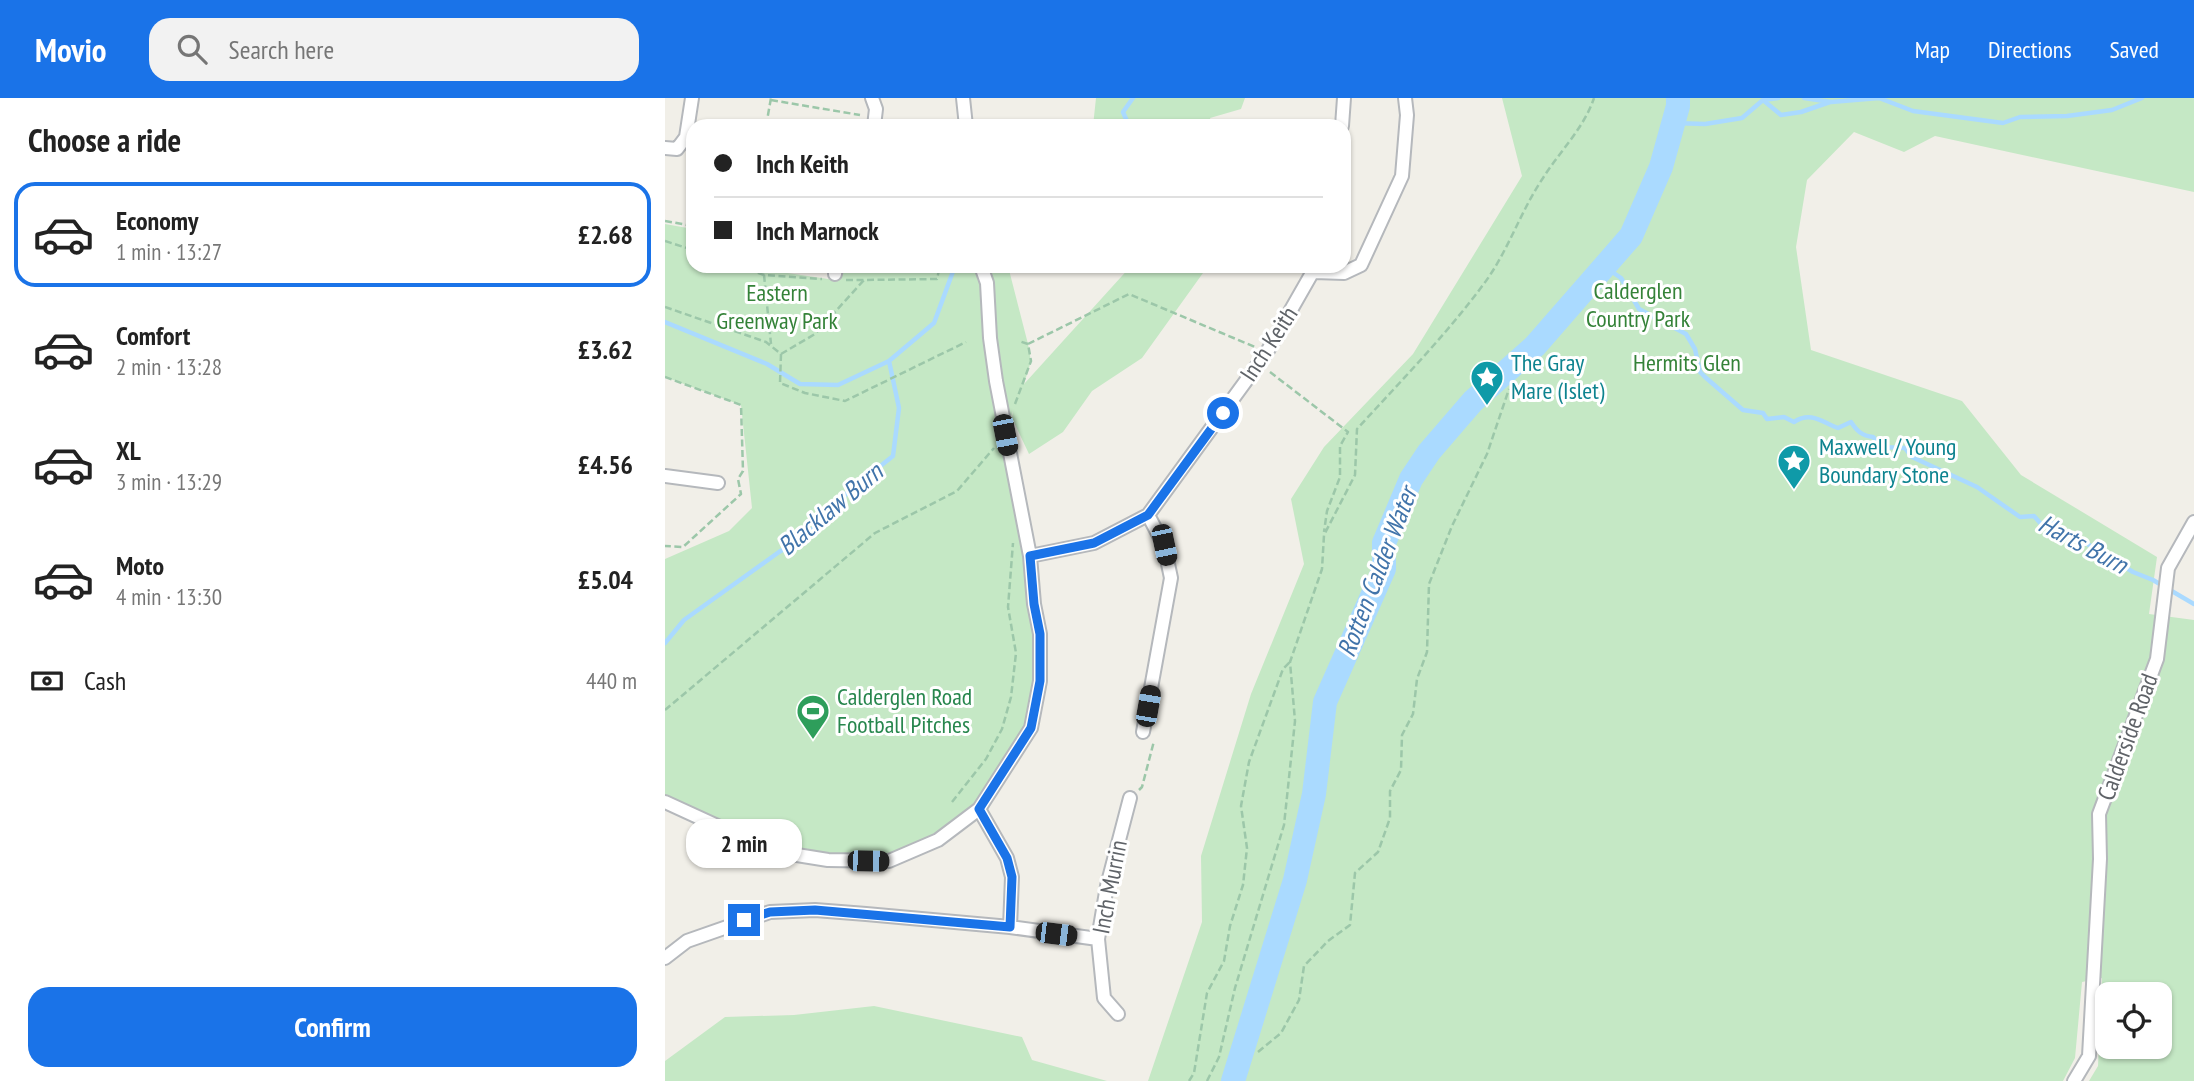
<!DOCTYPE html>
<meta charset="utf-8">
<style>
body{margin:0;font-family:"PT Sans Narrow",sans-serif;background:#f2f2f2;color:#222;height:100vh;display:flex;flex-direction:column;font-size:26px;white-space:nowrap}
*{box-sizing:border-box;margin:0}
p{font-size:23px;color:#767676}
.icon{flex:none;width:38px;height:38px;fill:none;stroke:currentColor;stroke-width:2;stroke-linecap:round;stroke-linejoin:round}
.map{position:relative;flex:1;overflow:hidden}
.side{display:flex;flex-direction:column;background:#fff;width:665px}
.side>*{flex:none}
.hud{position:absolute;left:21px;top:21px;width:665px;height:154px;border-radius:21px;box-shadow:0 2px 5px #0004;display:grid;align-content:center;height:154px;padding:0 28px;background:#fff}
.controls{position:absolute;left:1430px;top:884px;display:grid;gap:14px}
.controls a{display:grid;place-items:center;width:77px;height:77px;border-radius:14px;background:#fff;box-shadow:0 2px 5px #0004;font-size:35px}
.end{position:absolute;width:32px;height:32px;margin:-16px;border:9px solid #1a73e8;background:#fff;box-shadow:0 0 0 4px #fff}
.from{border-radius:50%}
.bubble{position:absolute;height:49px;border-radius:21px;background:#fff;box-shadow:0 2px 5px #0004;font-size:23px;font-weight:700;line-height:49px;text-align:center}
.car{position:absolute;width:21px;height:42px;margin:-21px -10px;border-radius:9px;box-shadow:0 0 5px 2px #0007;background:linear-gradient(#222 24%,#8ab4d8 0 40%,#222 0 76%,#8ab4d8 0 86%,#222 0)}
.hud b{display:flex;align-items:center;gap:24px;height:66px;font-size:26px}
.hud b+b{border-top:2px solid #e0e0e0}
.hud i{width:18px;height:18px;background:#222}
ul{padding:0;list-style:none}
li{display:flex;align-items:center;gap:21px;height:105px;margin:0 14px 10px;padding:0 14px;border:4px solid transparent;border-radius:21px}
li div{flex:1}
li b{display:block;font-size:26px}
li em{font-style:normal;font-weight:700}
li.active{border-color:#1a73e8}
li>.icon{width:63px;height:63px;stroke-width:1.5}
h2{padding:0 28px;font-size:32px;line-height:84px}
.pay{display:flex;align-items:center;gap:18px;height:77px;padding:0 28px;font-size:26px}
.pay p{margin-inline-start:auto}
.button{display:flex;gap:14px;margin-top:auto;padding:14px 28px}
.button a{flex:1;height:80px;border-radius:21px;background:#1a73e8;color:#fff;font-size:28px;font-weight:700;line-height:80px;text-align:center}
header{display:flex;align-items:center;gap:42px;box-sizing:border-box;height:98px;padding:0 35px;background:#1a73e8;color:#fff}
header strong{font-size:33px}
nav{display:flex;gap:38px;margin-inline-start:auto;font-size:24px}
.search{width:490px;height:63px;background:#f2f2f2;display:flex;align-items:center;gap:18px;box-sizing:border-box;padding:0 24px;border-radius:21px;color:#767676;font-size:26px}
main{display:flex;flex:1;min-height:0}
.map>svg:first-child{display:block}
</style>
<header>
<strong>Movio</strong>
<div class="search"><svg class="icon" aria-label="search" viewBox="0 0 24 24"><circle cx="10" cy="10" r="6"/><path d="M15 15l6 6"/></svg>Search here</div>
<nav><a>Map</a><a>Directions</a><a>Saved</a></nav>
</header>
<main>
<section class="side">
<h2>Choose a ride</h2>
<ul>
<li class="active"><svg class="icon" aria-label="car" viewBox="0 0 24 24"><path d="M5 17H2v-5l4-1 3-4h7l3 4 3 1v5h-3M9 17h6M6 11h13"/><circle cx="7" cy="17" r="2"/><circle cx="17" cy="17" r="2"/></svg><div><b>Economy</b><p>1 min · 13:27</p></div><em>£2.68</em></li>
<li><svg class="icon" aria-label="car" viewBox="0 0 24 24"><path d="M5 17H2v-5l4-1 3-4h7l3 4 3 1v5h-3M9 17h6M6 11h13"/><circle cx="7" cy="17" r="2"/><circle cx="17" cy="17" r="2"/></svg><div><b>Comfort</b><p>2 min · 13:28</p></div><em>£3.62</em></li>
<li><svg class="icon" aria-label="car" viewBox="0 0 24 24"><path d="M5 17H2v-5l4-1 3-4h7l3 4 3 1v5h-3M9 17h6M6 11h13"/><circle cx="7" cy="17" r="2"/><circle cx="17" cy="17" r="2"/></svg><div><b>XL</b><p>3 min · 13:29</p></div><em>£4.56</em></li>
<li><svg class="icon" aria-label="car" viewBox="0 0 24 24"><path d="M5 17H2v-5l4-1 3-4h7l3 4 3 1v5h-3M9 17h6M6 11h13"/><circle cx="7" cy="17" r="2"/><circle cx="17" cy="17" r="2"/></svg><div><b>Moto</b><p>4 min · 13:30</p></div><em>£5.04</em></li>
</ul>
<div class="pay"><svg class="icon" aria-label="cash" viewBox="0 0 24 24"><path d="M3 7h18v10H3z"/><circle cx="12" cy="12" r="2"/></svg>Cash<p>440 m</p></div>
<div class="button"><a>Confirm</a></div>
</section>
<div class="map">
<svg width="1529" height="983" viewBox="0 0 1529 983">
<rect width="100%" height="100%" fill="#f1efe8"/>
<path fill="#c5e8c5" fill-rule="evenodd" d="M431 0H580L576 11 545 20 548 28H428Z
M837 0H1529V94L1270 38 1239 54 1189 34 1142 82 1131 149 1146 252 1297 303 1356 377 1492 459 1484 516 1529 522V983H1424L1433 968 1437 880 1417 884 1410 960 1398 983H483L537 824 536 758 586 596 639 466 626 401 659 349 748 256 857 78ZM1442 896H1494V948H1442Z
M0 126 28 131V168H88V170L170 182 176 168H343L363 246 366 263 359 286 466 168H543L477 260 427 293 398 334 364 356 347 320 348 313 340 337 375 536 366 630 314 711 273 742 224 763 107 753 0 704V461L64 433 87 410 76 307 0 279Z
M209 908 357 939 367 962 442 983H0V963L60 919 129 917Z"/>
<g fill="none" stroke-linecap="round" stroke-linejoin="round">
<path stroke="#aadaff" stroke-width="4.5" d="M1139 0 1166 4 1214 0 1248 13 1338 25 1355 19 1402 18 1447 12 1477 0
M1098 2 1116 17 1136 14 1165 4
M1008 25 1040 26 1077 20 1098 2 1113 0
M464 28 458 14 468 0
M940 169 956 180 974 211 1021 236 1030 251 1035 274 1040 279 1078 312 1098 315 1102 321 1119 319 1129 324C1146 313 1157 324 1173 330L1186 324C1192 333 1197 338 1208 339L1217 349 1240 350 1247 359 1312 389 1355 419 1369 418 1377 427 1391 425 1406 439H1411L1468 474 1488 482 1529 506
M0 224 102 266 135 286 173 287 224 263
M0 545 19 522 114 454 143 436 184 393 228 358 234 310 224 263 269 225 290 168"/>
<path stroke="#aadaff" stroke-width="24" d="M568 983 630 782 649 696 660 604 719 471V445L746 381 764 354 808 303 870 248 966 138 996 69 1013 8V0"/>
<defs>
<path id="street" d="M207 0 211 11 209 28
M298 0 301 28
M677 28 679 0
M0 50 12 51 21 39 27 0
M649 174 679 175 696 167 737 78 742 17 740 0
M170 176 171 168
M0 378 53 385
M365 458 429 445 483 417 602 254 651 168
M478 634 506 480 499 447 483 417
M0 704 107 753 163 762 224 763 273 742 314 711 366 630 375 583V536L369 506 365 458 331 283 325 240 322 185 316 168
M314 711 342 760 347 779 345 829
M0 860 22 843 105 814 150 812 201 816 345 829 433 841
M453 916 439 900 433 841 442 788 465 700
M1409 983 1424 958 1435 761 1434 716 1492 561 1503 470 1529 424"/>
</defs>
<use href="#street" stroke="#b5b8bc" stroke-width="16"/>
<path stroke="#9cc7a9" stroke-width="2.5" stroke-dasharray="7 3.5" stroke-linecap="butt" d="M106 2 195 17
M101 28 106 0
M0 123 28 128
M0 143 28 152
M73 168 99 177 157 181
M263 168 275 170
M99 177 106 246
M181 182H199
M0 209 101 244 116 256 150 236 199 182 272 181 275 168
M363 246 464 196 590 249
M116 256 115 285 140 295 180 303 301 244
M605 274 683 334 675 348V379L662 413 659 434
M0 279 76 307 78 373 73 381 76 396 18 449 0 448
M350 306 366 263 363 246 354 243
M0 612 210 435 292 393 329 350
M474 692 477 689 489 643
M287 704 321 661 337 631 346 599 351 555 343 509 348 445
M593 954 616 935 634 902 639 868 663 843 685 827 690 775 713 754 725 720V693L736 672 737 637 748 616 752 581 762 554 764 486 787 428 822 356 844 291
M524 983 529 975 542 895 559 863 565 828 578 787 582 750 576 708 584 664 618 571 625 564
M542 983 554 959 570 890 619 727 630 623 625 564 657 471 659 437 690 377 692 331C735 284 780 238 818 187 843 154 855 114 878 80 895 53 919 30 929 0"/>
<use href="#street" stroke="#fff" stroke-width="12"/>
</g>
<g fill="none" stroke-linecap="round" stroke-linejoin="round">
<path stroke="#1a73e8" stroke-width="9" d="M79 822 105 814 150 812 345 829 347 779 342 760 314 711 366 630 375 583V536L369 506 365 458 429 445 483 417 558 315"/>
</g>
<defs>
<symbol id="sight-pin" viewBox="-11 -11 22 30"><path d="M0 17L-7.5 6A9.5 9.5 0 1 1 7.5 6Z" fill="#0f9aa8" stroke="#fff"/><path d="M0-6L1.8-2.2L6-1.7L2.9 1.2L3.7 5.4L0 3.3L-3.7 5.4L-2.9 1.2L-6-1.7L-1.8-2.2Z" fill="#fff"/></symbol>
<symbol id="stadium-pin" viewBox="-11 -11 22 30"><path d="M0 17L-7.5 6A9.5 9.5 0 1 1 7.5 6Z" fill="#2e9e5b" stroke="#fff"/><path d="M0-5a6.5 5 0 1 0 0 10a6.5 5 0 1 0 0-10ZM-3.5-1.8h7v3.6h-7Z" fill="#fff"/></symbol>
</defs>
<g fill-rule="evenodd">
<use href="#sight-pin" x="803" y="260" width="38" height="52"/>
<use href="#sight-pin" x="1110" y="344" width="38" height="52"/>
<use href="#stadium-pin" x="129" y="594" width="38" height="52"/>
</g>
<g text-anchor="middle" stroke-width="6" stroke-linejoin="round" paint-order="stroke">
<g font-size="24" fill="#348238" stroke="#fff">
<text x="973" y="201">Calderglen<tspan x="973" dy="28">Country Park</tspan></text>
<text x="112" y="203">Eastern<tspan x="112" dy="28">Greenway Park</tspan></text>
<text x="1022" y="273">Hermits Glen</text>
</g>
<g font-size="24" fill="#5f6368" stroke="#fff">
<text transform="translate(604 246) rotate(-57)" y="8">Inch Keith</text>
<text transform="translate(1463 639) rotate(-70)" y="8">Calderside Road</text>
<text transform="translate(445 789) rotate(-79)" y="8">Inch Murrin</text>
</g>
<g font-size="24" fill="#0d838f" stroke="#fff" text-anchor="start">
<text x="846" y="273">The Gray<tspan x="846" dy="28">Mare (Islet)</tspan></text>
<text x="1154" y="357">Maxwell / Young<tspan x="1154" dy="28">Boundary Stone</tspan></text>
</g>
<g font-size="24" fill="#27864d" stroke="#fff" text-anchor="start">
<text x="172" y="607">Calderglen Road<tspan x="172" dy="28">Football Pitches</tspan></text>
</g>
<g font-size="26" font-style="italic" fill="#4174aa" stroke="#fff">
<text transform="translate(165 411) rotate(-40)" y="9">Blacklaw Burn</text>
<text transform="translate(1418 446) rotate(28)" y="9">Harts Burn</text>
<text transform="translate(712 474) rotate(-69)" y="9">Rotten Calder Water</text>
</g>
</g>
</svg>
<div class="controls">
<a><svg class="icon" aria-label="locate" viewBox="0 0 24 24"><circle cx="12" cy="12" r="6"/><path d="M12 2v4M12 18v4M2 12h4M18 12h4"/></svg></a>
</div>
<i class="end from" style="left:558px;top:315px"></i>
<i class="end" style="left:79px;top:822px"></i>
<div class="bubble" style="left:21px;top:721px;width:116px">2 min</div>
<i class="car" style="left:340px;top:337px;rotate:169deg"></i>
<i class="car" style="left:499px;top:447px;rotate:168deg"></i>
<i class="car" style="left:483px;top:608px;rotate:10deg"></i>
<i class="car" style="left:203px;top:763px;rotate:91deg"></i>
<i class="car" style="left:391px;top:836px;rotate:97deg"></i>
<div class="hud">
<b><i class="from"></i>Inch Keith</b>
<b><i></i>Inch Marnock</b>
</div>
</div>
</main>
